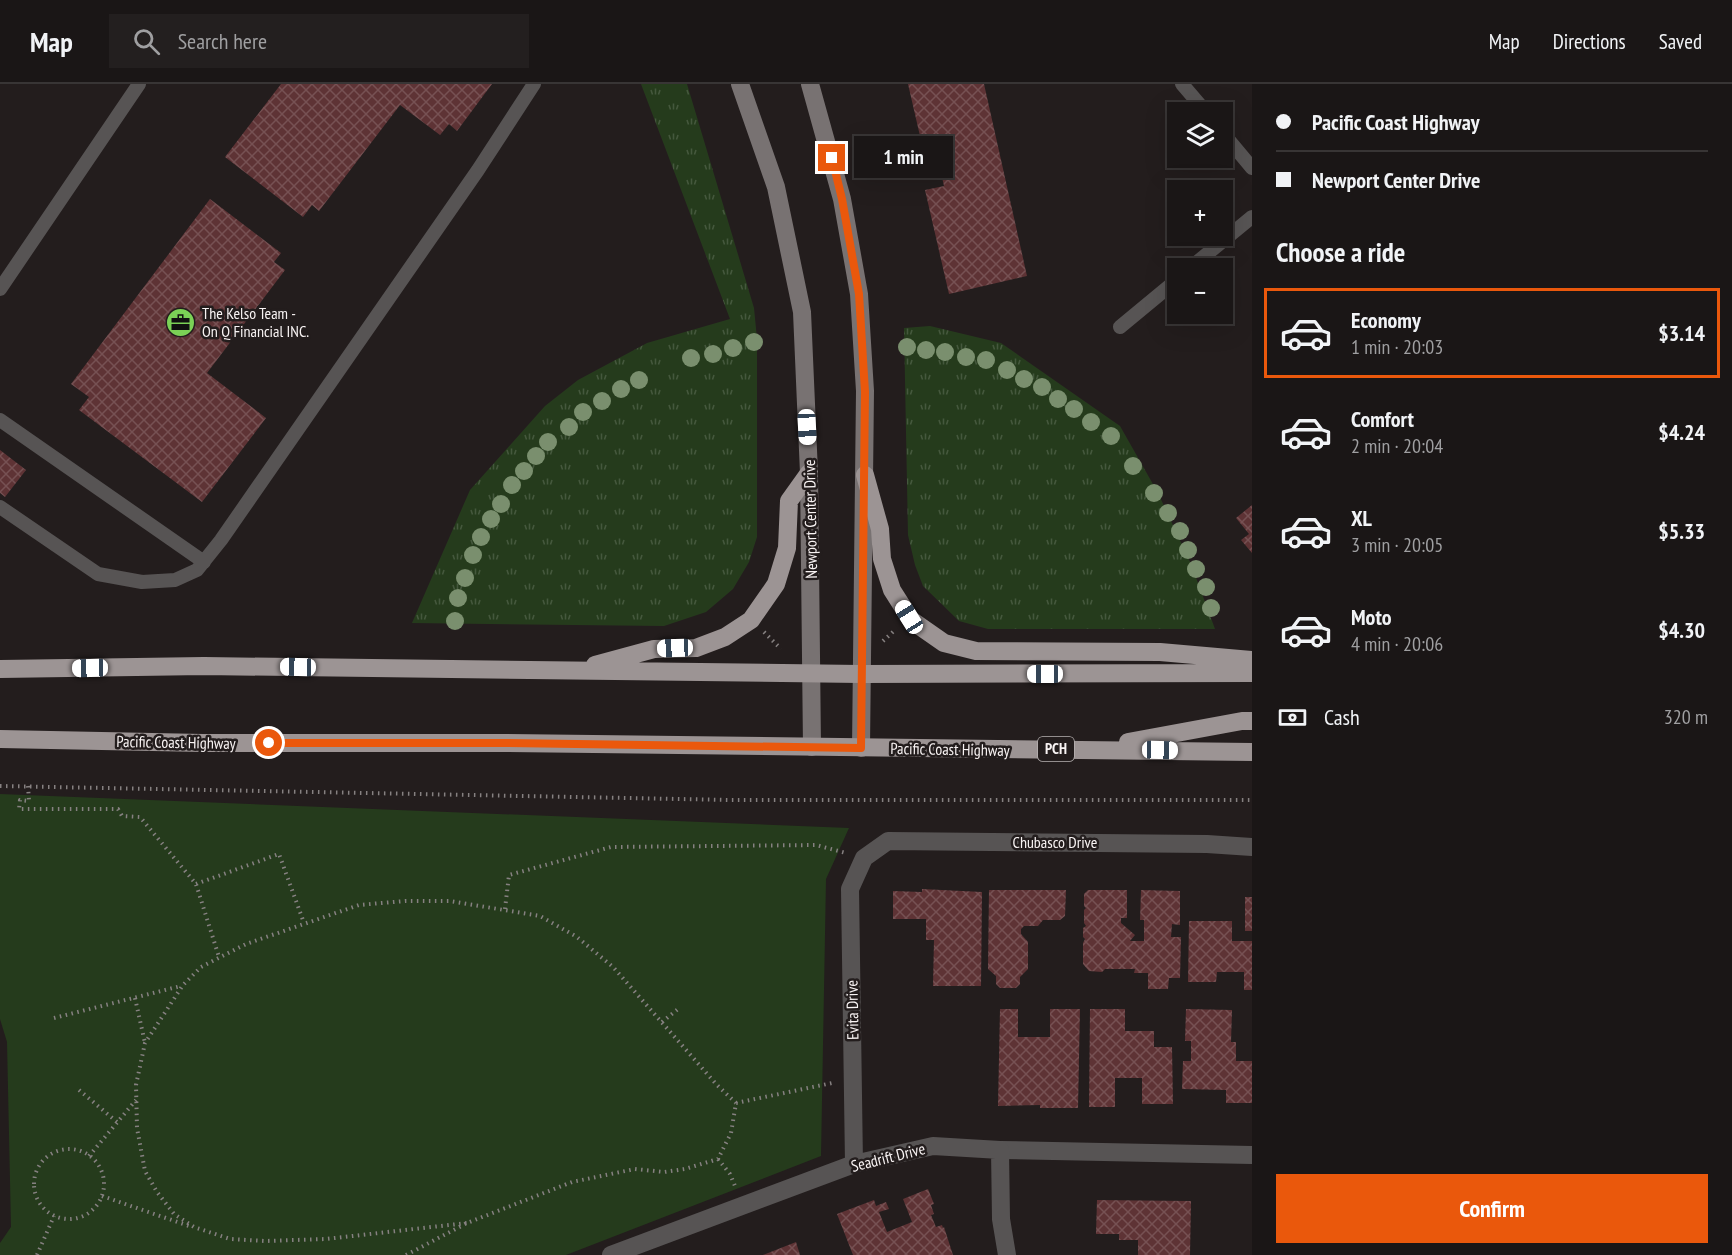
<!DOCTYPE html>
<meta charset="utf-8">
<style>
body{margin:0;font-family:"PT Sans Narrow",sans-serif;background:#231f1f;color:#f1f3f6;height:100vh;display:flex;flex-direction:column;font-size:22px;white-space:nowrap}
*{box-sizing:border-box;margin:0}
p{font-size:20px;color:#9f9fa1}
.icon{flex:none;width:33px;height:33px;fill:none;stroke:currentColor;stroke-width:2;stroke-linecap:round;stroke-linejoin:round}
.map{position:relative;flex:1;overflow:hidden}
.sheet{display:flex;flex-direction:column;background:#1a1616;width:480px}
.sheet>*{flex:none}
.hud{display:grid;align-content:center;height:132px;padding:0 24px;background:#1a1616}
.tools{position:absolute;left:1167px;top:18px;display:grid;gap:12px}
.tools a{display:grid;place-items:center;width:66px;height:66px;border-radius:0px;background:#1a1616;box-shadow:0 6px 24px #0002,0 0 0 2px #383535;font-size:30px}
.end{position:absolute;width:27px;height:27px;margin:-14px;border:8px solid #ea580c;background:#fff;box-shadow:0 0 0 3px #fff}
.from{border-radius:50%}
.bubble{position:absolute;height:42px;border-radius:0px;background:#1a1616;box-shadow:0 6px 24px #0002,0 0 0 2px #383535;font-size:20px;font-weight:700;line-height:42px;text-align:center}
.car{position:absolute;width:18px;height:36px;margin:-18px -9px;border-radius:8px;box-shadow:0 0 4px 2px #0007;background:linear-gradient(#fff 24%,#345 0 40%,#fff 0 76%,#345 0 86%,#fff 0)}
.hud b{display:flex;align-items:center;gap:21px;height:57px;font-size:22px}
.hud b+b{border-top:2px solid #383535}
.hud i{width:15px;height:15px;background:#f1f3f6}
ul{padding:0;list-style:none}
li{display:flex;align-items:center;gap:18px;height:90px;margin:0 12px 9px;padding:0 12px;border:3px solid transparent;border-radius:0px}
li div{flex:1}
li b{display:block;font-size:22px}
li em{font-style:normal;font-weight:700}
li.current{border-color:#ea580c}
li>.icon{width:54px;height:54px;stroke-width:1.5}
h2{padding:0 24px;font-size:27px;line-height:72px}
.pay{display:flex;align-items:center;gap:15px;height:66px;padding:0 24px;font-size:22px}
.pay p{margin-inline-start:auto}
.cta{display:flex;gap:12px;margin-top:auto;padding:12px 24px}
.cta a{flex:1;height:69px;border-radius:0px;background:#ea580c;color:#fff;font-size:24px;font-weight:700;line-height:69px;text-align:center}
header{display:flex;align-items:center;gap:36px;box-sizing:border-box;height:84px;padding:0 30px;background:#1a1616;border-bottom:2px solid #383535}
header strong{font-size:28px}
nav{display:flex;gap:33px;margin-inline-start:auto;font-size:21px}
.search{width:420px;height:54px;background:#231f1f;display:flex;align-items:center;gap:15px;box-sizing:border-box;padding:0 21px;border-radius:0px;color:#9f9fa1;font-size:22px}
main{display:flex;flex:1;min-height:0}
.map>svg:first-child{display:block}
</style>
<header>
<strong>Map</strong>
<div class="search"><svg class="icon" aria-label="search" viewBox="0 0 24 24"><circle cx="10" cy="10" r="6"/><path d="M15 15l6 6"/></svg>Search here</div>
<nav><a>Map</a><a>Directions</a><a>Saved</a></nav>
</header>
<main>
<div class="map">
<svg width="1252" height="1171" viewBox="0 0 1252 1171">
<defs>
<pattern id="grass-tufts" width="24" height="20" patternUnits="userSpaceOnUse" patternTransform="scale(1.5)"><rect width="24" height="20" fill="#253b1c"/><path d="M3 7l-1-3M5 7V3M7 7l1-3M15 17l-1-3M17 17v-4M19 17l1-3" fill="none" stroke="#45583d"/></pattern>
<pattern id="building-cross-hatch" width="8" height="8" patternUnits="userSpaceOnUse" patternTransform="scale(1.5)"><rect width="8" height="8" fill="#5e3335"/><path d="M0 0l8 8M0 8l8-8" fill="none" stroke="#765153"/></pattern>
</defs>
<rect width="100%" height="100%" fill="#231d1d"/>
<path fill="url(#grass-tufts)" d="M641 0H687L754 224 757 255V453L749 478 733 505 706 528 664 542 412 539 470 406 545 322 578 296 647 259 730 235Z
M930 242 1001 259 1120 342 1158 409 1191 480 1215 545H988L959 537 923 502 915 481 908 451 904 244Z"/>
<path fill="#253b1c" d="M0 710 849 744 826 795 821 1072 566 1171H0V1159L11 1143 7 958 0 935Z"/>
<path fill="url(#building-cross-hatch)" d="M281 0H492L457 47 449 40 440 51 400 21 319 127 312 121 303 133 225 73Z
M908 0H984L1027 192 949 210 925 106 944 102 935 63 923 65Z
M210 115 281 169 274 178 285 186 207 289 266 334 202 418 79 326 89 313 71 300Z
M0 366 26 386 5 413 0 409Z
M1252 421V469L1241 456 1249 450 1236 434Z
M922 805 982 808 981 902H933L934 856H926V835H893V807L922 808Z
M989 806H1066L1065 832 1060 836H1043L1038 842H1024L1021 845V850L1028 858V885L1020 893V900L1016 904H1000L996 900V892L988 885Z
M1088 806H1127V834H1121V839L1135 851 1130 857H1144V836H1140L1141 806 1180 807V841L1172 840 1171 853H1181L1180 894H1169L1168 905H1148V889H1134L1135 885H1105L1102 888 1089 887 1083 880V859L1085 855 1083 853V844L1086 842 1084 839V826L1086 824 1084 822V810Z
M1245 813H1252V847H1245Z
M1189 837H1232V857H1252V906H1244V888H1217L1216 898H1188Z
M1000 925H1018V953H1050V925H1080L1078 1024H1040V1021L998 1022Z
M1090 925H1125V947H1154V963H1172L1173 1020H1142V994H1115V1023H1089Z
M1186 925 1232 926 1231 958H1236V977H1252V1019H1226V1006L1182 1005 1183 977H1191V957H1185Z
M928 1105 934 1120 931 1121 934 1130 931 1131 936 1143 942 1141 943 1144 944 1143 953 1171H853L837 1130 874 1116 876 1122 886 1118 889 1125 879 1128 887 1148 912 1138 903 1115Z
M1097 1116 1191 1117 1190 1171H1138V1156H1119V1150H1096Z
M796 1158 800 1171H763Z"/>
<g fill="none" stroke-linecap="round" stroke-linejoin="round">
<path stroke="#868181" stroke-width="4" stroke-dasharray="1.5 4.5" stroke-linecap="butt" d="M764 548 781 565
M883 557 895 546
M0 702 731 716H1252
M28 702 29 717 20 716 19 725H118L122 732 140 733 196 800 219 873
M196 800 279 770 304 839
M505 825 509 791 611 763 816 761 846 769
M135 914 145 959
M54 934 181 902
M662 938 678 925
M79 1006 117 1038
M736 1019 832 999
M34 1100a35 35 0 1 1 70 0a35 35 0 1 1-70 0Z
M89 1072 136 1016
M718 1075 730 1090 735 1102
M102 1112 189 1142
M37 1171 54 1132
M406 1171 467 1139 572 1098 635 1085 664 1088 685 1085 718 1075 731 1049 736 1019 717 1001 613 883 577 853 540 832 450 817H405L359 821 246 860 201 883 183 901 145 959 136 1001 137 1044 145 1087 157 1108 174 1130 194 1143 230 1155 265 1157 326 1155 467 1139"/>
<path stroke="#575454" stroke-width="14" d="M1182 0 1206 28
M1222 48 1252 84
M1190 184 1252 133
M0 205 139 0
M1120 243 1178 195
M0 336 204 478
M0 423 98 490 142 498 175 496 197 486 221 456 478 86 534 0"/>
<path stroke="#575454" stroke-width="18" d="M1000 1066 1252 1071
M854 1080 850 805 864 774 888 757 1207 760 1252 763"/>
<path stroke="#575454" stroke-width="18" d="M611 1171 854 1080 933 1062 1000 1066 1001 1135 1007 1171"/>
<path stroke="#787272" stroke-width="18" d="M740 0 776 103 802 228 809 389 812 663
M810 0 842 115 859 210 865 307 861 664"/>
<path stroke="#9c9494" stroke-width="18" d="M865 391 880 445 882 475 892 506 911 536 944 559 976 567 1160 568 1252 576
M595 581 654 565 696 564 725 553 751 536 776 500 787 464 789 417 809 389
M0 585 204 582 861 590 1252 589
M0 655 203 659H505L1252 668
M1128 658 1242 637H1252"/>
</g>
<g fill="#7a8f6e">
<circle cx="754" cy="258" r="9"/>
<circle cx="907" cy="263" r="9"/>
<circle cx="733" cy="264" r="9"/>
<circle cx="926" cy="266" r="9"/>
<circle cx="945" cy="268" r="9"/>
<circle cx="713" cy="270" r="9"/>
<circle cx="966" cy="273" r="9"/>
<circle cx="691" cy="274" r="9"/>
<circle cx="986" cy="276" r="9"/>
<circle cx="1007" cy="286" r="9"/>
<circle cx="1024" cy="295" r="9"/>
<circle cx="639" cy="296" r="9"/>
<circle cx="1042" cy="303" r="9"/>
<circle cx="621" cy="305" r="9"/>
<circle cx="1058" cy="315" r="9"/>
<circle cx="602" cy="317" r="9"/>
<circle cx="1074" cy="325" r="9"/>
<circle cx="583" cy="328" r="9"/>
<circle cx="1091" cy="338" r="9"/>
<circle cx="569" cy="343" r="9"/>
<circle cx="1111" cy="352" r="9"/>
<circle cx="548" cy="358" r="9"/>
<circle cx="536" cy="372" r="9"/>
<circle cx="1133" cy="382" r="9"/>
<circle cx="524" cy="387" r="9"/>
<circle cx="512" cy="401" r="9"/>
<circle cx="1154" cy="409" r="9"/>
<circle cx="501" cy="420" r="9"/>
<circle cx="1168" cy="429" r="9"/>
<circle cx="491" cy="435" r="9"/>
<circle cx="1180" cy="447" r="9"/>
<circle cx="481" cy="453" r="9"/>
<circle cx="1188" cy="466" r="9"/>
<circle cx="473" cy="471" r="9"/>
<circle cx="1196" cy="485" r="9"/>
<circle cx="465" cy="494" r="9"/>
<circle cx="1206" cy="503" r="9"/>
<circle cx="458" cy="514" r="9"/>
<circle cx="1211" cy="524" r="9"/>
<circle cx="455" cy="537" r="9"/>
</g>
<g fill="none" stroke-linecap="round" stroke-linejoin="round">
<path stroke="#ea580c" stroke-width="8" d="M269 659H505L861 664 865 308 859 210 842 115 832 74"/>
</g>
<defs>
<symbol id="office-disc" viewBox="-11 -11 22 22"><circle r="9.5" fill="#7bd156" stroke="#231d1d"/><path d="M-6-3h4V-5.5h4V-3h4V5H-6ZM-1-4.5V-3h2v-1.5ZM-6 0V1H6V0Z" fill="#111"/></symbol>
</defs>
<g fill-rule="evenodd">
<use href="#office-disc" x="164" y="222" width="33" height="33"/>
</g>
<g text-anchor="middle" stroke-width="5" stroke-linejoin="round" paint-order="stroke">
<rect fill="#231d1d" stroke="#b8b3b3" stroke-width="1.5" x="1038" y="653" width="36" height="24" rx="4.5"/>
<g font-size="15" font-weight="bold" fill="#f8f3f3">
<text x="1056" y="670">PCH</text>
</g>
<g font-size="16" fill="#f8f3f3" stroke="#231d1d" text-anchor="start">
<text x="202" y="235">The Kelso Team -<tspan x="202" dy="18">On Q Financial INC.</tspan></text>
</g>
<g font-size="16" fill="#f8f3f3" stroke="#231d1d">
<text transform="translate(810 435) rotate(-91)" y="6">Newport Center Drive</text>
<text transform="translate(176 658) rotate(1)" y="6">Pacific Coast Highway</text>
<text transform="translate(950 665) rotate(1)" y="6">Pacific Coast Highway</text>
<text x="1055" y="764">Chubasco Drive</text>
<text transform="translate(852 926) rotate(-91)" y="6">Evita Drive</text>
<text transform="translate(888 1073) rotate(-14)" y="6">Seadrift Drive</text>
</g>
</g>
</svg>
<div class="tools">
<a><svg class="icon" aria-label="layers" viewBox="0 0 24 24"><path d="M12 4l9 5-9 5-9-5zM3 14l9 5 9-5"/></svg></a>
<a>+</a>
<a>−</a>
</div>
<i class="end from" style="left:269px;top:659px"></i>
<i class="end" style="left:832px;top:74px"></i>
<div class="bubble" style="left:854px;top:52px;width:99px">1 min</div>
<i class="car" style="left:807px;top:343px;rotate:177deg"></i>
<i class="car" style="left:909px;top:533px;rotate:328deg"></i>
<i class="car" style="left:675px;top:564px;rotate:268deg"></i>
<i class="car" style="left:298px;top:583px;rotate:271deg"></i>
<i class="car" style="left:90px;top:584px;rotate:269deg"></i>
<i class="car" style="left:1045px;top:590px;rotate:270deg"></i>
<i class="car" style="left:1160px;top:666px;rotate:91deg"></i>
</div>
<section class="sheet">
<div class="hud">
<b><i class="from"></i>Pacific Coast Highway</b>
<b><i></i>Newport Center Drive</b>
</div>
<h2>Choose a ride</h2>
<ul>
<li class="current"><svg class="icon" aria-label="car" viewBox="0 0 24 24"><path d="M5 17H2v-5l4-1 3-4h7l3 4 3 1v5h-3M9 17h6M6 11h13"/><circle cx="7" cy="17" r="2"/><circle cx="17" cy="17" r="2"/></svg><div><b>Economy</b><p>1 min · 20:03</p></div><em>$3.14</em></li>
<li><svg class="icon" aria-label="car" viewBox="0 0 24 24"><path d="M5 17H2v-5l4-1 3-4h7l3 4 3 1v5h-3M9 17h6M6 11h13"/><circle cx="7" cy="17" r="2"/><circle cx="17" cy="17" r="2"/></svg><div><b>Comfort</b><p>2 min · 20:04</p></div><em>$4.24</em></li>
<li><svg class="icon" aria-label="car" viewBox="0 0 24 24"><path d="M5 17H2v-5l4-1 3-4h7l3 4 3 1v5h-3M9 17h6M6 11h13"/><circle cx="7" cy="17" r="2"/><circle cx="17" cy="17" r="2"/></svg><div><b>XL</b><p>3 min · 20:05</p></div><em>$5.33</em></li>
<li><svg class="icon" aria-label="car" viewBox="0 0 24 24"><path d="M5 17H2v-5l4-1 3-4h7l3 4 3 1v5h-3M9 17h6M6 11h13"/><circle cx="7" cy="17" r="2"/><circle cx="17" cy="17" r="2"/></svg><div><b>Moto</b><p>4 min · 20:06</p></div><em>$4.30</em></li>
</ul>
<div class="pay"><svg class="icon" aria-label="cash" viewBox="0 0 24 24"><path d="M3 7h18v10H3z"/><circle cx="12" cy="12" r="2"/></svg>Cash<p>320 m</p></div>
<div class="cta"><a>Confirm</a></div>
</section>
</main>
